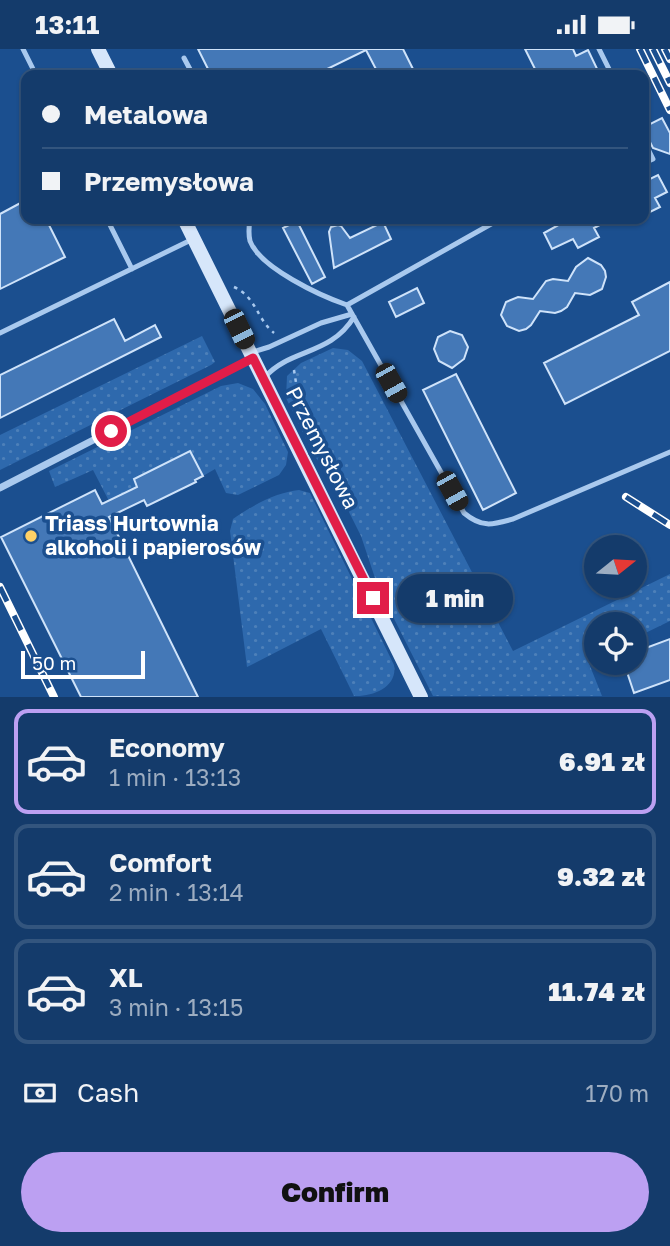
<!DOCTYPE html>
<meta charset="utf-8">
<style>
body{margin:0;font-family:"Golos Text",sans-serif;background:#214673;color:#f1f3f6;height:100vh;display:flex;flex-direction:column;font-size:26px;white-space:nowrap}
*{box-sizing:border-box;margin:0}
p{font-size:23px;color:#9dadc1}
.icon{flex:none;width:38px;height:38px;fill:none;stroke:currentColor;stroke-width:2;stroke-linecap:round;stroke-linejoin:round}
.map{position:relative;height:648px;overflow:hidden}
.panel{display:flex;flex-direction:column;background:#143b6b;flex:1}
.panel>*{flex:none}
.banner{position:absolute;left:21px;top:21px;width:628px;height:154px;border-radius:14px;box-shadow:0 2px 5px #0004,0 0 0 2px #33557e;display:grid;align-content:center;height:154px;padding:0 21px;background:#143b6b}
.needle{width:46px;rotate:72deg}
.fabs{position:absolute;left:584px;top:486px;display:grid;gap:14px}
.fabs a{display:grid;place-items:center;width:63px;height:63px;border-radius:50%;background:#143b6b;box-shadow:0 2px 5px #0004,0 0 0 2px #33557e;font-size:35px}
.scale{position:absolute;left:21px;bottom:18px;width:124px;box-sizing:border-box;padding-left:7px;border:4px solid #fff;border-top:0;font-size:19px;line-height:24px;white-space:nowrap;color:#fff;-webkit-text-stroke:5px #1b4f8f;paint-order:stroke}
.end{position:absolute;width:32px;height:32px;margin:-16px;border:9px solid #e11d48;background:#fff;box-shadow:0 0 0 4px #fff}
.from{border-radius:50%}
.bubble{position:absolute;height:49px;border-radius:24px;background:#143b6b;box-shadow:0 2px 5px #0004,0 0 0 2px #33557e;font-size:23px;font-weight:800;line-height:49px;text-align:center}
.car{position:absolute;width:21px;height:42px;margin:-21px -10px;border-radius:9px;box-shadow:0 0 5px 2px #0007;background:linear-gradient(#222 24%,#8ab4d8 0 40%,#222 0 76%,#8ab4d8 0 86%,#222 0)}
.banner b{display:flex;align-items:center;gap:24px;height:66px;font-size:26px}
.banner b+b{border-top:2px solid #33557e}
.banner i{width:18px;height:18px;background:#f1f3f6}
ul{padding:12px 0 0;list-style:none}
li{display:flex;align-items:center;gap:21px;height:105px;margin:0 14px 10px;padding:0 7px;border:4px solid #33557e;border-radius:14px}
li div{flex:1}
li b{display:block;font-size:26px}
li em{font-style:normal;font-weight:800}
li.selected{border-color:#bca0f2}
li>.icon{width:63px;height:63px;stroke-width:1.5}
.pay{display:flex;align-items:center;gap:18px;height:77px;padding:0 21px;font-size:26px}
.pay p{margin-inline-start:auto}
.action{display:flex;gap:14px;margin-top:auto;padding:14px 21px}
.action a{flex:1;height:80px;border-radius:42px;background:#bca0f2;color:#111;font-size:28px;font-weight:800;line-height:80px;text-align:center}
.status{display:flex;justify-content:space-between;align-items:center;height:49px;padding:0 35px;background:#143b6b;direction:ltr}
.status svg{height:19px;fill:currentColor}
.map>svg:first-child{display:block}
</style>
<div class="status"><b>13:11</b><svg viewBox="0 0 49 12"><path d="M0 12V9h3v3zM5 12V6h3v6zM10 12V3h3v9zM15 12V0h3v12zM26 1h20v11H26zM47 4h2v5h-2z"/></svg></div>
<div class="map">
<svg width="670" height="648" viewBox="0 0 670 648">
<defs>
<pattern id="grass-dots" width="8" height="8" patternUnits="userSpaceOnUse" patternTransform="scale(1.75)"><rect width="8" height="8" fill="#2e69ad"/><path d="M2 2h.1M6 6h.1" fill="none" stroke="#4d80b9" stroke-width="1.8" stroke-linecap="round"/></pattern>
</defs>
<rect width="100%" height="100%" fill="#1b4f8f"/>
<path fill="url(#grass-dots)" d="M202 287 215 313 211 316 0 421V386Z
M333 299 348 301 362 312 513 602 670 525V572L635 589V576H597V607L588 612 602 647H433L378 538 361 487 337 439 314 406 286 349 287 327 301 314Z
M238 334 253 340 265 355 288 403 286 416 279 426 238 446 226 444 215 420 203 427 190 402 134 430 137 438 109 452 93 421 55 438 49 422 221 337Z
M299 441 310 444 394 616C398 638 373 648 354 647L321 580 247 618 230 482 233 470C251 457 277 443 299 441Z"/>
<path fill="#4478b7" stroke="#cfe3fa" stroke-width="2" d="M198 0H403L416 26H379L366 1 315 26H211Z
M525 0H573L576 7 588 1 600 26H538Z
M662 69 670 84V105L653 99 648 89 644 87V78Z
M658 126 667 143 655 149 660 158 644 166V128L646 132Z
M26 151V170H46L65 208 0 240V165Z
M563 170H611L594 179 599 188 578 199 573 190 552 200 544 184 564 173Z
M297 172 325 228 312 235 283 179Z
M383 173 391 190 334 219 329 183 331 178 338 176 341 177 350 189Z
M588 209 601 216 605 222 606 228 602 240 590 246 575 244 567 258 561 262 555 264 540 262 531 276 526 280 519 282 507 277 501 266 506 253 518 248 533 250 546 232 553 230 568 232 576 218Z
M670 233V302L565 355 544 314 639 266 632 253Z
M417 239 424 254 396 268 389 253Z
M114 270 125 292 155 276 161 288 0 369V326Z
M450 282 462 286 468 298 464 310 452 319 439 312 434 300 438 288Z
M456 325 516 444 483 461 423 341Z
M190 402 203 427 195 431 196 433 147 457 144 451 109 468 198 648H81L1 488 95 441 102 455 137 438 134 430Z
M670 590V631L634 644 624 614H635V603Z"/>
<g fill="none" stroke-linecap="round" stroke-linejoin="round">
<path stroke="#a9c9ee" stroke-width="2.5" stroke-dasharray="3.5 5" stroke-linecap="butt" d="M234 238C257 249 256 269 274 284
M294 321 297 340 332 413 342 439"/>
<path stroke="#a9c9ee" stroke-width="5" d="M23 0 36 26
M599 0 612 26
M184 9 193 26
M644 92 653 110 644 114
M107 170 132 220
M250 170C249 177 248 184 250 192 260 219 321 247 347 256L500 170
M347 256 464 464C482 479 492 476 513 470L670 403
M0 284 191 191
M253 303 269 298 321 274 352 265
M265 328C291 299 330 307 354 268"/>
<path stroke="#a9c9ee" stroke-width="7" d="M0 439 253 309"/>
<path stroke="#d6e6fa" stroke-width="14" d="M98 0 111 26
M184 170 421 648"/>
<defs>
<path id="rail" d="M640 0 670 61
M653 0 670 34
M665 0 670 10
M626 448 670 476
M0 538 54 648"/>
</defs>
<use href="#rail" stroke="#fff" stroke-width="8"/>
<use href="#rail" stroke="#1b4f8f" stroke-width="5" stroke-dasharray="16" stroke-linecap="butt"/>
</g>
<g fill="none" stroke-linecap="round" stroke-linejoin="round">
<path stroke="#e11d48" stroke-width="9" d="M111 382 253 309 373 549"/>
</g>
<circle fill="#ffd166" stroke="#1b4f8f" stroke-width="2.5" cx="31" cy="487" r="7"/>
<g text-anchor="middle" stroke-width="7" stroke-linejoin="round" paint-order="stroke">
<g font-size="21" fill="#fff" stroke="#1b4f8f">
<text transform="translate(322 399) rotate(63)" y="7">Przemysłowa</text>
</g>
<g font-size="21" font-weight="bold" fill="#fff" stroke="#1b4f8f" text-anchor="start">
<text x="45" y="482">Triass Hurtownia<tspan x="45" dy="24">alkoholi i papierosów</tspan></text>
</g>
</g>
</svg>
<div class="fabs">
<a><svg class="needle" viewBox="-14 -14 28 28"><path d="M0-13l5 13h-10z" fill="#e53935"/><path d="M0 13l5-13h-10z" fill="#9dadc1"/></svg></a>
<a><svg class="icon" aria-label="locate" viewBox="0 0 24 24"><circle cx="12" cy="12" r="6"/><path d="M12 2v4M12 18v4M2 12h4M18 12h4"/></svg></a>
</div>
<div class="scale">50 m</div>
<i class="end from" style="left:111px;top:382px"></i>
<i class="end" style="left:373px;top:549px"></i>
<div class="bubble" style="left:397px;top:525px;width:116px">1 min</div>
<i class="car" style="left:239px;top:280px;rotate:154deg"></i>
<i class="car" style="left:391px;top:334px;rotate:151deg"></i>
<i class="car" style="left:452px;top:442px;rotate:151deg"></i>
<div class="banner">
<b><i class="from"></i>Metalowa</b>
<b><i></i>Przemysłowa</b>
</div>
</div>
<section class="panel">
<ul>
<li class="selected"><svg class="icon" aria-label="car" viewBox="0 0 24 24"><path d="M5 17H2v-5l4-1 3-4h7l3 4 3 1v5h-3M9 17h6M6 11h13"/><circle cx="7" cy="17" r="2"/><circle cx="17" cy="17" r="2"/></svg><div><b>Economy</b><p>1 min · 13:13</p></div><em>6.91 zł</em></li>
<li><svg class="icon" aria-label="car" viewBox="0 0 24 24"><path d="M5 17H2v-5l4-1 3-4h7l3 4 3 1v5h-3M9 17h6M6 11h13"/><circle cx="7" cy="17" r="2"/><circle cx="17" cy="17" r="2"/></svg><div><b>Comfort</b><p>2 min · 13:14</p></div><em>9.32 zł</em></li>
<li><svg class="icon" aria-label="car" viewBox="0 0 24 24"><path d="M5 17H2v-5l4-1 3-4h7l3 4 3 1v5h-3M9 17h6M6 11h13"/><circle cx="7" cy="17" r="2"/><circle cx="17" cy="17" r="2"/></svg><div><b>XL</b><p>3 min · 13:15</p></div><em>11.74 zł</em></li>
</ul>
<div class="pay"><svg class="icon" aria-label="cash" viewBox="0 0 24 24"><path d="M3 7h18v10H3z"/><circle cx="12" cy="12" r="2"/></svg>Cash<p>170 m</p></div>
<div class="action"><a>Confirm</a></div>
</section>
